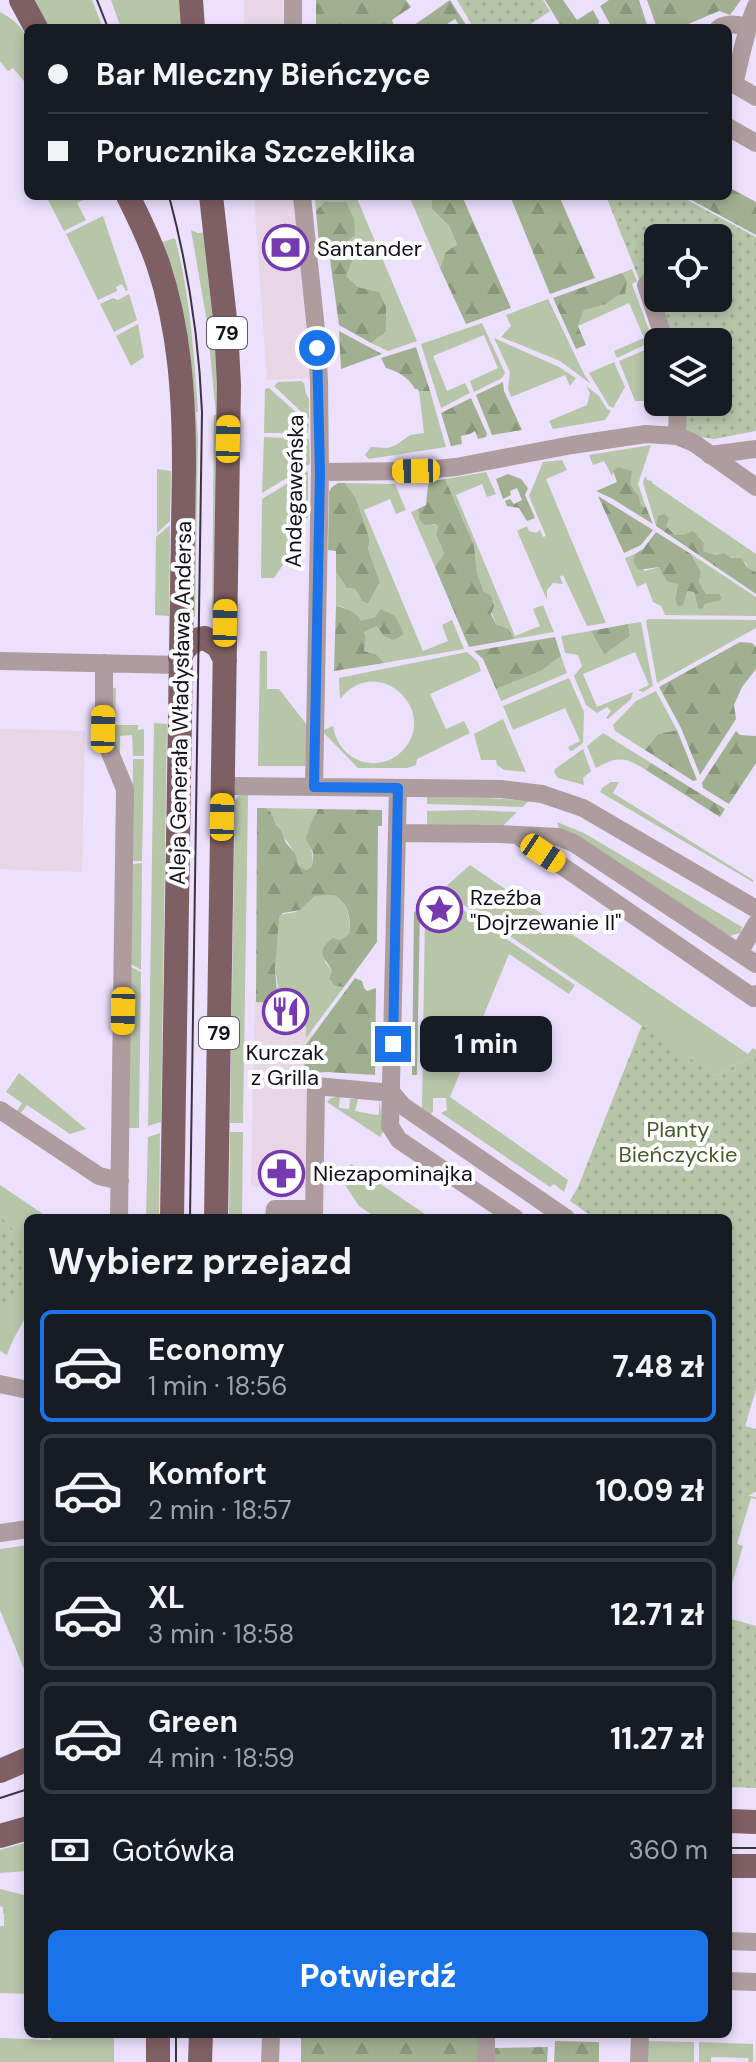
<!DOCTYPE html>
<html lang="pl">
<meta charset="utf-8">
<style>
body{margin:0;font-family:"DM Sans",sans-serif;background:#242831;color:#f1f3f6;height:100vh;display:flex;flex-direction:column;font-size:30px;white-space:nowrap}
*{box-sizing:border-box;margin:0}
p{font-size:26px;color:#9ea1a6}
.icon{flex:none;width:44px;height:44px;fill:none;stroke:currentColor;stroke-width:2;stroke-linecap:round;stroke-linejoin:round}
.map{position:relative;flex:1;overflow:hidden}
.sheet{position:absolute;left:24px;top:1214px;width:708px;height:824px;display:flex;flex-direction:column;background:#171b24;border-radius:12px;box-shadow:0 4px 12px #0003}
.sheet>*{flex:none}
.guide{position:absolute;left:24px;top:24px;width:708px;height:176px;border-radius:12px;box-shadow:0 4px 12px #0003;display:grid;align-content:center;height:176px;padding:0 24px;background:#171b24}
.fabs{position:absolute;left:644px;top:224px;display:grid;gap:16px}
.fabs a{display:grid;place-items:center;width:88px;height:88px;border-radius:12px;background:#171b24;box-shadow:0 4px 12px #0003;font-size:40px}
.end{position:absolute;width:36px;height:36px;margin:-18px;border:10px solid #1a73e8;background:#fff;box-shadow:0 0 0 4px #fff}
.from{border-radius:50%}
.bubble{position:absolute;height:56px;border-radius:12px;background:#171b24;box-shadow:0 4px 12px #0003;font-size:26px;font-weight:800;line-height:56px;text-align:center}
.car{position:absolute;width:24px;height:48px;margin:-24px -12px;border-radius:10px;box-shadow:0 0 6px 2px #0007;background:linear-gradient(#f5c518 24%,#345 0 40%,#f5c518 0 76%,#345 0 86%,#f5c518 0)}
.guide b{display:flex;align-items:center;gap:28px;height:76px;font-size:30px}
.guide b+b{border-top:2px solid #363941}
.guide i{width:20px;height:20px;background:#f1f3f6}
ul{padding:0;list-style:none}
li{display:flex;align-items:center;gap:24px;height:112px;margin:0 16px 12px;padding:0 8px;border:4px solid #363941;border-radius:12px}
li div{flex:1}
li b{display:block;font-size:30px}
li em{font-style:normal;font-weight:800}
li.selected{border-color:#1a73e8}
li>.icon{width:72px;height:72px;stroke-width:1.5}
h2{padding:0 24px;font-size:36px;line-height:96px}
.pay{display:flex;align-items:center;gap:20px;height:88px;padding:0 24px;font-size:30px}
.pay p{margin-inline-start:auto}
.button{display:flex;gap:16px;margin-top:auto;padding:16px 24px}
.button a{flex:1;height:92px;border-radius:12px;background:#1a73e8;color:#fff;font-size:32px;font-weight:800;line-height:92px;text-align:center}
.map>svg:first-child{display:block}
</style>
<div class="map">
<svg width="756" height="2062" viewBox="0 0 756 2062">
<defs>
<pattern id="forest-firs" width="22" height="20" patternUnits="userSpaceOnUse" patternTransform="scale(2)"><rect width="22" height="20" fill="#a1b091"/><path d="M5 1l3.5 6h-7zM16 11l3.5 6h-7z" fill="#8a967c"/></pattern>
<pattern id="park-dots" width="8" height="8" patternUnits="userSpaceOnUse" patternTransform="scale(2)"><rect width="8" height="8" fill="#b7c5a9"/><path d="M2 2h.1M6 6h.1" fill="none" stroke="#9ca891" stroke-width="1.8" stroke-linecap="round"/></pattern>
</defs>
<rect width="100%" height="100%" fill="#ece0fd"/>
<path fill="#e8d5e6" d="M244 0H283L284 28H244Z
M254 196H293L311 378 267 380Z
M0 729 85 731 82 872 0 869Z
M255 998 313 1000 308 1188 251 1186Z"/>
<path fill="#b7c5a9" d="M33 0H92L103 28H48Z
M111 0H179L182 28H121Z
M0 12C36 31 28 50 28 86L13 68 8 71 0 61Z
M46 196H92L77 203 86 220 64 231Z
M315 196H356L417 341 388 351 371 343 386 332 378 292 358 287 346 276C356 257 333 220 324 202L316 211Z
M409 196H432V209L449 226 457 244 445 253 440 268Z
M103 216 128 290 126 291 122 284 116 287 117 291 98 300 66 234Z
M191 230 198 233 206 232 217 315 218 617H212L214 415H216L207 322Z
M175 238C190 294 194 354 198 412H196L198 439 195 617 189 616 159 243Z
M632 269 637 281 632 284 653 341 617 358 614 351 644 338 629 303 578 326 584 310C609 301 612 304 627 280L622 273Z
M129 294 137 320 114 332 100 304 113 298 118 300Z
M548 299 584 374 591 384 560 361 501 337 511 326 506 315Z
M482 323 505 373 502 378 474 392 470 381 498 368 484 335 433 356 447 391 465 383 470 393 441 408 421 344Z
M138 324 144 357 131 366 116 336Z
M494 338 559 367 576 378 570 386 565 375 511 397 508 389 510 372Z
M645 350 658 413 653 414 649 401H635L619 361Z
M614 362 625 387 613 408 609 406 589 373Z
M301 381 304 383 306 394 309 399V419L274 386 278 382Z
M586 386 599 396 607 409 611 411 605 420 553 429 549 421 587 405 590 393Z
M269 388 309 424 308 433H264L265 389Z
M419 391H430L446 447 369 459 365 455 371 447 387 448 396 445 410 435 424 433Z
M264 437 309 439 310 464 262 493Z
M651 445 638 484 646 507 641 506C638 489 626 481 614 470L612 476 604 461 593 465 589 455Z
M562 460 567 470 546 479 606 623 587 626 563 575 560 577 563 584 553 583 547 590V600L517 531 527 526 529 531 536 533 540 530 543 537 546 536 529 496 543 462Z
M157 469 171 471 170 521 157 533Z
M308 471V518H297L296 546 274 578H261L262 499Z
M486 472 496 494 487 497 482 484 456 495 515 636 540 626 533 609 543 605 554 632 514 639 509 629 496 624 477 573 474 545 445 479Z
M645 476 647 480 652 481V483L756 554V572L748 568 746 563 724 554 716 555 703 551 683 535H675L666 526 658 523 656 526 643 483Z
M345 483 395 484 406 510 396 514 390 499 364 510 423 651 448 641 442 625 452 620 464 649 384 663 376 654 364 651 366 637 364 632 377 626 375 617 360 622 343 607 336 606V572L347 588 355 589 362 601 368 604 380 582 368 549 370 540 356 498Z
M418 509 419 519 438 526 436 535 444 553 435 567 411 512Z
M170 525 169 616 155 615 156 537Z
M635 554 633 561 645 571 659 567 678 584 675 599 687 591 694 592 698 608 705 604 719 601 706 594 699 582 701 572 691 554 756 597V616L665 615 661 606 653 602 646 583 637 587 625 558Z
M649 619 756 620V628L657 683 646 621Z
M641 622 653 686 643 692 638 690 649 685 635 652 583 674 597 707 633 692 631 699 608 719 606 718 611 711 607 707 597 713 586 705 574 676 582 666 578 655 565 653 561 636 591 631 604 655 630 636 628 624Z
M260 651H267V689H279L307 725V766H258Z
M467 652 478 662 481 671 430 694 446 729 464 721 470 733 417 759 416 765 407 768H358L322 731 333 726C336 743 346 757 364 762 376 765 390 762 399 754 444 715 379 650 340 699L339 678Z
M561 656 567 673 501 701 496 689 541 671Z
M569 678 584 712 583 743 572 751 569 750 568 747 580 741 565 708 513 730 503 706Z
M109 687 116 688 115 725H138V730L144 729V756H133L132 735 120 736V756L111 741Z
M656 691 677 730 658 734 645 750 615 731 613 725 636 701Z
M503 719 526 772 504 770 497 765 496 760H481L474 734Z
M154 723 167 724 161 1122 148 1126Z
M603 733 651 763 646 770C626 757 617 756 596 768L587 746Z
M583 749 591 771 583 778 584 785 558 778 554 772 555 769Z
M133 759H144L142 861H132Z
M611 782H619L613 793 753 880V882L600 792 602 788Z
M242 795H248L243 1123H230L235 801 238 796Z
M427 797 489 798 528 801 523 807 427 804Z
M265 808 318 809 313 825 307 832C308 846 316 853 311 867L306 870 299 866C296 860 294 852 291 847 287 841 279 831 276 825 271 817 273 813 265 808Z
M472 810 517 812 501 828 427 829V811Z
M557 822 584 833 742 927 740 933 730 936 560 832Z
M142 863 141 970 131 964 132 864Z
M470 865 748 1054 753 1048 756 1050V1054L716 1076 443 891V889Z
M438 893 575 985 569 994 509 954 450 1097 568 1180 564 1192 554 1184 550 1187 441 1113 447 1110 446 1098H433V1111L430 1115 422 1109 425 914 429 913V909H425V906Z
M334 895C349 905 350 917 349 934L340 940 333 939 325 962 332 971 329 980 334 986 344 987 306 1038V1027L299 1020V1003L274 1001 270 1003 278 986 275 969 277 924C282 908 287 917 299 910 304 907 309 901 315 896Z
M131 967 141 972 139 1128H129Z
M19 1073 86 1129 70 1134 27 1105 20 1114 17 1111 22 1103 6 1092Z
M340 1096 339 1108 349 1109 350 1099H358L355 1111 376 1115 379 1114V1101C382 1112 380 1122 383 1132L380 1137 327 1102 331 1098Z
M230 1132H243L242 1218H229Z
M160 1133 159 1218H146L148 1137Z
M351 1164 431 1218H377L359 1206 341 1179Z
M0 1185 49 1218H28V1313L13 1340 7 1355 0 1351Z
M733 1494 756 1497V1499L751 1498 737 1544 743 1546 728 1597V1500Z
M28 1545V1679L0 1610V1549Z
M28 1842V1871L0 1873V1850Z
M0 1889 28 1896V1994L0 1993V1926H4V1914L3 1913V1907L0 1906Z
M52 2034H114V2062H0V2038L51 2040Z
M646 2041 694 2042V2062H646Z
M699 2042 753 2044V2062H749L748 2058 711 2057V2062H699Z"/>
<path fill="url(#forest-firs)" d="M316 0H406L411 7 392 20 395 28H316Z
M450 0 468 28H461L455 19 441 28H410Z
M545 0H563L577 20 593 10 599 21 598 28H562Z
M609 0H639L648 28H612L600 6Z
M647 0H741L730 15 719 11 679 28H657Z
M728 187 756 202V235L684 196H728Z
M432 196H462L511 308 466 324 440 268 445 253 457 244 449 226 432 209Z
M510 196H559L595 278 550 294Z
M324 202H346L354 219 355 235 344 244 352 261 346 276 358 287 379 292 386 307V332L371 343 339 325 328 245H319L316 211Z
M622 273 627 280 625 294 618 295 606 304 584 310 578 326 586 345 576 349 553 298Z
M339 331 382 354 341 369Z
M416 347 430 391H419L417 389H415C408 377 399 372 386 368L381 358Z
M503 382 504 391 522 430 492 435 476 395Z
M471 398 487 434 486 437 478 439 475 431 470 434 461 436 462 444 451 446 441 413Z
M618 467 632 471 630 484 639 497 641 506 646 507 653 524 611 498 596 491 617 482 613 471Z
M508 474 521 479 528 488 525 495 535 518 527 521 519 508 507 506 505 501 510 499 514 504 522 500 517 488 510 491 511 495 503 499 496 479Z
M445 479 474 545 477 573 484 592 491 596 494 606 491 614 496 624 509 629 514 639 469 647 435 567 444 553 436 535 438 526 434 524 425 525 419 519 418 509 426 505 428 485 431 481Z
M338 483H345L356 498 370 540 368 549 380 582 368 604 362 601 355 589 347 588 336 572V551L328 550 329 492 331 488Z
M598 496 653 530 641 545 624 553Z
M664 514 669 518 666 526 675 535H683L693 531 704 543 703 551 716 555 724 553 732 558H741L748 568 756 572V594L656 526 658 516Z
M656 532 691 554 701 572 699 582 706 594H719L722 598 719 601 705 604 702 609 698 608 694 592 687 591 683 605 678 606 675 599 678 584 667 581 659 567 638 570 633 561 635 554 643 549Z
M336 606C346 608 356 612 361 621L375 617 381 609 395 616 404 634 394 640 384 636 377 626 364 632 366 637 364 651 376 654 384 663 334 671Z
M628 624 630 636 604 655 591 631Z
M555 637 561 656 541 671 496 689 483 659 474 651Z
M740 642 752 643 756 647V669L742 687 734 705 736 719 700 775 681 728 659 687Z
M677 730 697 780 693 781 645 750 658 734Z
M736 731 740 735 756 736V763L729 804 703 788 702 783Z
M651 763 725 809 720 817 646 770Z
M257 808H265L270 811 276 825 281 830 286 843 295 853 299 866 306 870 311 867C316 852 312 851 306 839 307 829 314 819 318 809L382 810V826H378L377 942 344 987 334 986 329 979 332 971C325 957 314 952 333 938L340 940 349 934C351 917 349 905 334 895L315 896 300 910 283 913 279 918 275 969 277 992 273 997 270 1003 256 1002Z
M420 909 417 1075H412L414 912Z
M355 978 362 981 364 988 367 991 376 988 375 1075 327 1072 312 1073 311 1082 304 1081 305 1046Z
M301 2034H480L479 2062H301Z
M555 2041 599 2042V2062H554Z
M548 2047 547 2062H493V2048Z"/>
<path fill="url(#park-dots)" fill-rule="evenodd" d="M457 0H543L550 11 525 28H474Z
M606 196H680L756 237V431L714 439 683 435 675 402H718V342H660L654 317ZM658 238H718V298H658Z
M642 1025 716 1076 756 1054V1390L745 1426 756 1429V1491L745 1498 728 1546V1218H594L570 1201 578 1187Z
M0 1216C26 1243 34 1254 27 1293L0 1308Z
M728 1618 756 1626V1788L728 1787Z"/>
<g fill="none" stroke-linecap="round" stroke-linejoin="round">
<path stroke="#ae9c9e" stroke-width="18" d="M293 28V0
M719 28C728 23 737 24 746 27
M728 84H734L756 97
M734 84C741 58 745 31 756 6
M728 127 756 143
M302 196 316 330 319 381 320 472 314 787
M646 285 665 342
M677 436 678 402
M710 455 756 449
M320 472 416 471 456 467 572 445 646 434 677 436 694 443 756 487
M0 661 180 665
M104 663V738L125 789 119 1218
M223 786 501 789 542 794 583 808 756 909
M398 788 390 1126 399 1140 515 1218
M397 833 499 834 559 837 575 844 756 964
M517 835 754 998 756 994
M739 953 756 924
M392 1093 403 1106 566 1218
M0 1110 99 1176 120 1181
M274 1218 275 1209H314
M314 1218 316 1086 392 1093
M0 1384 28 1390
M0 1533 28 1529
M728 1941 756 1942
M728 1981 756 1982
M270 2062 271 2034
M486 2062V2034
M639 2062 640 2034"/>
<path stroke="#7e5f63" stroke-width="24" d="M21 0 36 28
M191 0 193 28
M128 196C139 218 150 241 158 264 180 329 184 398 184 466L172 1218
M211 196 226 327 229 385 216 1218
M180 658C184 646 192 639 205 638L218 646 225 660
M0 1771 28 1759
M728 1821 756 1822
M0 1836 28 1828
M728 1866H756
M158 2034V2062
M200 2062 201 2034"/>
<path stroke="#3a3441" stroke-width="2" d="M97 0 108 28
M169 196C188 267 199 338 202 412L190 1218
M0 1798 28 1789
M728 1848H756
M176 2062V2034"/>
</g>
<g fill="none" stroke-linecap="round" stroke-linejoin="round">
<path stroke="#1a73e8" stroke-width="10" d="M317 348 320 472 314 787 398 788 393 1044"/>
</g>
<defs>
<symbol id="bank-ring" viewBox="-11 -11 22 22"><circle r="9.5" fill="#fff" stroke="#753ab0" stroke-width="1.5"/><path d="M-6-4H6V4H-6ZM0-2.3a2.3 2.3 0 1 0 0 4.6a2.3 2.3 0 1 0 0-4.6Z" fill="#753ab0"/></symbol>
<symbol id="sight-ring" viewBox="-11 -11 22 22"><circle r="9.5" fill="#fff" stroke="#753ab0" stroke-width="1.5"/><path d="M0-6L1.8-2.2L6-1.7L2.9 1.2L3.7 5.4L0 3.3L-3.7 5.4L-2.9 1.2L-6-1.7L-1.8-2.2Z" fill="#753ab0"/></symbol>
<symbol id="restaurant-ring" viewBox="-11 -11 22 22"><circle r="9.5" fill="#fff" stroke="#753ab0" stroke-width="1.5"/><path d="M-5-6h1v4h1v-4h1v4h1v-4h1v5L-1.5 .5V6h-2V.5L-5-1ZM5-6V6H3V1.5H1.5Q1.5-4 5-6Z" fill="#753ab0"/></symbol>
<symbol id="pharmacy-ring" viewBox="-11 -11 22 22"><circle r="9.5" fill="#fff" stroke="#753ab0" stroke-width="1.5"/><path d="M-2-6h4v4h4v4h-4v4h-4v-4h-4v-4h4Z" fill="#753ab0"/></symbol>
</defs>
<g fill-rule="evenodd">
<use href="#bank-ring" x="260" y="222" width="51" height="51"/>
<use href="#sight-ring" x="414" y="884" width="51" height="51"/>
<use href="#restaurant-ring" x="260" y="986" width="51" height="51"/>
<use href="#pharmacy-ring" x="256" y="1148" width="51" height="51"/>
</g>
<g text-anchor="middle" stroke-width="8" stroke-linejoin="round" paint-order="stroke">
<g fill="#fff" stroke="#5a585e" stroke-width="2">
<rect x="207" y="317" width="40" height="32" rx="6"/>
<rect x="199" y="1017" width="40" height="32" rx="6"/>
</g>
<g font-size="20" font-weight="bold" fill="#141019">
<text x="227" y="340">79</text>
<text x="219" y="1040">79</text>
</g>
<g font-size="22" fill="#141019" stroke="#fff" text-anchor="start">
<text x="317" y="256">Santander</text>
<text x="470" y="905">Rzeźba<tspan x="470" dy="25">"Dojrzewanie II"</tspan></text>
<text x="285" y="1060" text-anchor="middle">Kurczak<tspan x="285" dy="25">z Grilla</tspan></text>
<text x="313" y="1181">Niezapominajka</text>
</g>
<g font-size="22" fill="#141019" stroke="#fff">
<text transform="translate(294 491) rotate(-89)" y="8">Andegaweńska</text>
<text transform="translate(180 703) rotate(-89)" y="8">Aleja Generała Władysława Andersa</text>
</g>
<g font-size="22" fill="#455a29" stroke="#fff">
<text x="678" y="1137">Planty<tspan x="678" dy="25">Bieńczyckie</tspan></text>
</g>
</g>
</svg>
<div class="fabs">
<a><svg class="icon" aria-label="locate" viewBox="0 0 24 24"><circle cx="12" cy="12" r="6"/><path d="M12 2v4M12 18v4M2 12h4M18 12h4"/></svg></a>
<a><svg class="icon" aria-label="layers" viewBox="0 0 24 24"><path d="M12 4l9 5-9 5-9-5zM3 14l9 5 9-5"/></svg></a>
</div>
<i class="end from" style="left:317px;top:348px"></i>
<i class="end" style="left:393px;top:1044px"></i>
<div class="bubble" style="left:420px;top:1016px;width:132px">1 min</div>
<i class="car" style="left:228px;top:439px;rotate:1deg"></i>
<i class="car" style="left:416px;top:471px;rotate:269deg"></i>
<i class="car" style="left:225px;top:623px;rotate:1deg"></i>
<i class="car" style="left:103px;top:729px;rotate:1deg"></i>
<i class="car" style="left:222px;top:817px;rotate:1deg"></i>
<i class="car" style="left:543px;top:853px;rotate:124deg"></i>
<i class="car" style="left:123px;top:1011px;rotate:181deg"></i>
<div class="guide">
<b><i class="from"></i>Bar Mleczny Bieńczyce</b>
<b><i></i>Porucznika Szczeklika</b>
</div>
<section class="sheet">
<h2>Wybierz przejazd</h2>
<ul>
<li class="selected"><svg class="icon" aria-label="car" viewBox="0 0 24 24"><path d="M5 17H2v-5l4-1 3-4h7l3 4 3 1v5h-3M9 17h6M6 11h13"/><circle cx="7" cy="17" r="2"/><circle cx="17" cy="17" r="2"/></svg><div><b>Economy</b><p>1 min · 18:56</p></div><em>7.48 zł</em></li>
<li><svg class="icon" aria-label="car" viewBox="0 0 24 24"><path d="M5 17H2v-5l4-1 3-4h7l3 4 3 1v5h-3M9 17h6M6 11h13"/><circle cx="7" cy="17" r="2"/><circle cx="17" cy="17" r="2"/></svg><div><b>Komfort</b><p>2 min · 18:57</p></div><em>10.09 zł</em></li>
<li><svg class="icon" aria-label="car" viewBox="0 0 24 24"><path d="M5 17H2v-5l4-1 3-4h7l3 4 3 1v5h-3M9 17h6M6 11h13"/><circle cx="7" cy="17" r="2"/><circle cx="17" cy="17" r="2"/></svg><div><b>XL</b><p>3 min · 18:58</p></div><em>12.71 zł</em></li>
<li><svg class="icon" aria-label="car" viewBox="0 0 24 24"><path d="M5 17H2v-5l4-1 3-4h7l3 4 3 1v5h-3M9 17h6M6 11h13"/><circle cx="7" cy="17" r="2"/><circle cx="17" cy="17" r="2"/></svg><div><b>Green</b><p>4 min · 18:59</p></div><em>11.27 zł</em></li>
</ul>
<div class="pay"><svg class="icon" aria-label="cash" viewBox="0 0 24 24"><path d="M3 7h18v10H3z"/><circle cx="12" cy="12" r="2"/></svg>Gotówka<p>360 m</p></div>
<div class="button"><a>Potwierdź</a></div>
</section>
</div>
